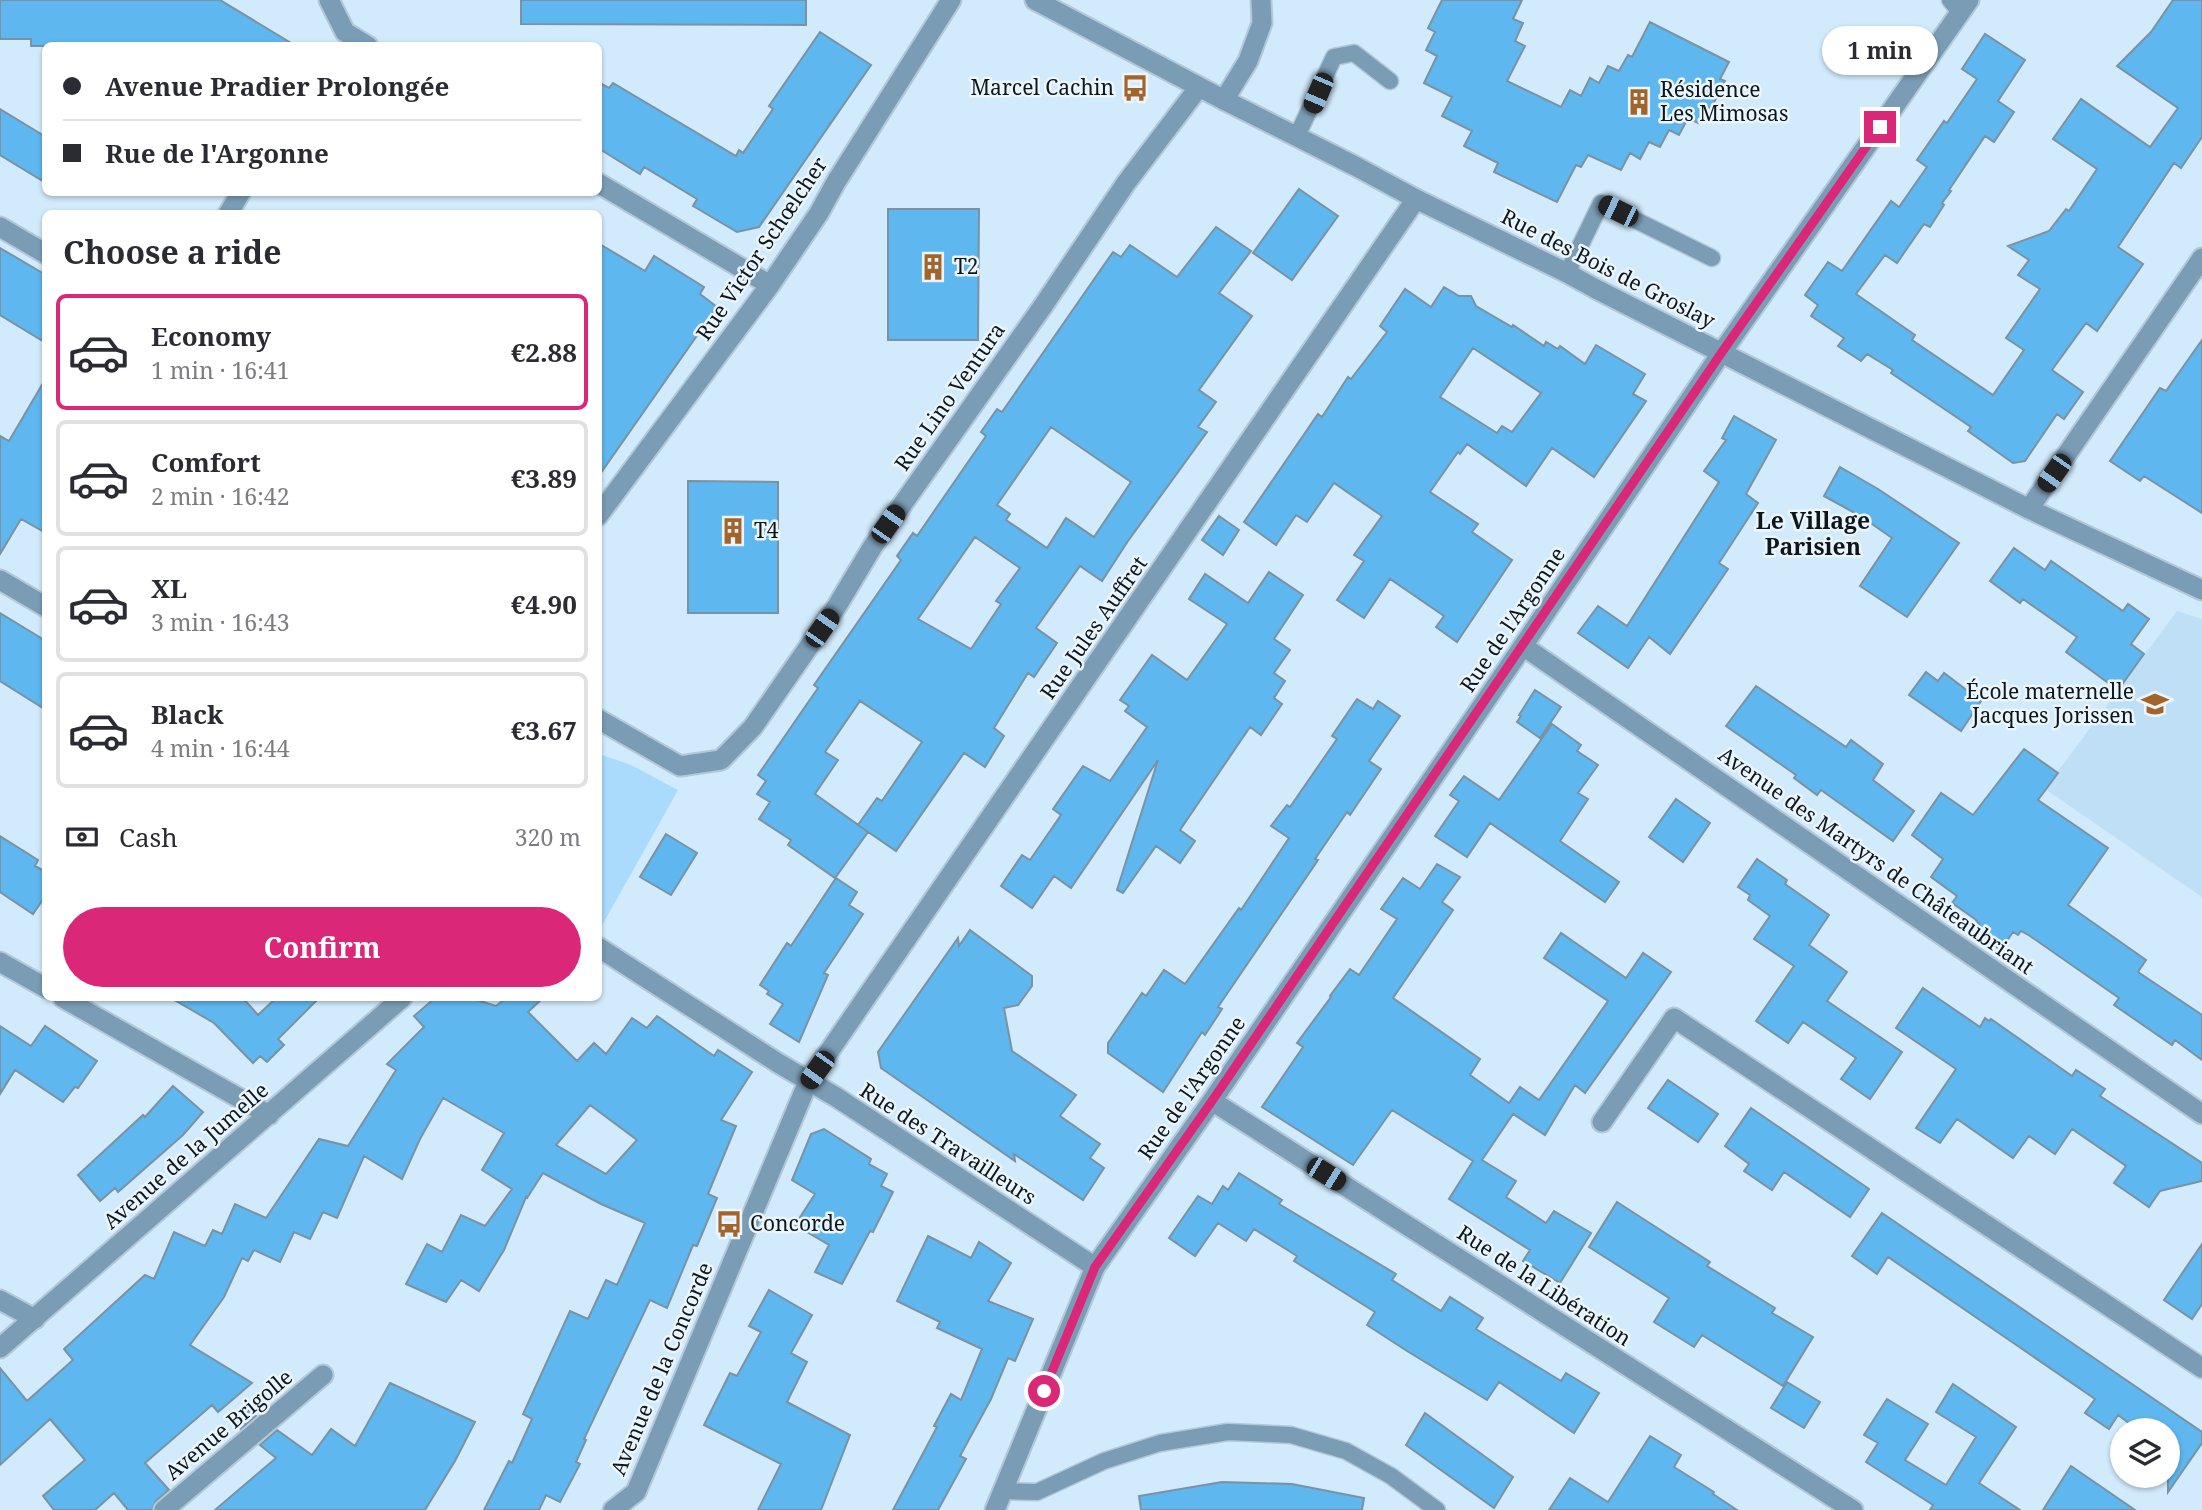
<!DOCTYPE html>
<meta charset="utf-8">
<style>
body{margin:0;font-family:"Noto Serif",serif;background:#f7f7f7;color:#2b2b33;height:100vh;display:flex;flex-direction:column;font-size:26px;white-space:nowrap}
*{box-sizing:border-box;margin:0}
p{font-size:23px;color:#7c7c81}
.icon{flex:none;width:38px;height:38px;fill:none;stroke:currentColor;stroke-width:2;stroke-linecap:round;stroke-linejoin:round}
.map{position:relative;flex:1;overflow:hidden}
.panel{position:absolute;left:42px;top:210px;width:560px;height:791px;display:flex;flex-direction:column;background:#fff;border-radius:10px;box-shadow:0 2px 5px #0004}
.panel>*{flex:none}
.top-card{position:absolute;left:42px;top:42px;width:560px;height:154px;border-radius:10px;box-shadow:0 2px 5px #0004;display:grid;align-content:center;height:154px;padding:0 21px;background:#fff}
.fabs{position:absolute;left:2110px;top:1418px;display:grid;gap:14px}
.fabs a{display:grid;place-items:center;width:70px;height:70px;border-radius:50%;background:#fff;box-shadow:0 2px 5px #0004;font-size:35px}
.end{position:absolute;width:32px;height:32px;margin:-16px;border:9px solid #db2777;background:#fff;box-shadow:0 0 0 4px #fff}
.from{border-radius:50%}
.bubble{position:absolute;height:49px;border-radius:24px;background:#fff;box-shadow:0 2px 5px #0004;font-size:23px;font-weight:700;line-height:49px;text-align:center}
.car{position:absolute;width:21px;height:42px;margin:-21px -10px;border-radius:9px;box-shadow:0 0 5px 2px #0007;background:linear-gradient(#222 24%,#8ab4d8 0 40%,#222 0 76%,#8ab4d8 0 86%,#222 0)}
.top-card b{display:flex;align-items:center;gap:24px;height:66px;font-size:26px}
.top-card b+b{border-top:2px solid #e1e1e2}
.top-card i{width:18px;height:18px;background:#2b2b33}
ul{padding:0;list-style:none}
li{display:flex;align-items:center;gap:21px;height:116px;margin:0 14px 10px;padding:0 7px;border:4px solid #e1e1e2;border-radius:10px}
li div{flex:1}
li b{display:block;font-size:26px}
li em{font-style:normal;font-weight:700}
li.current{border-color:#db2777}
li>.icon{width:63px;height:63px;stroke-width:1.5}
h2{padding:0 21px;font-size:32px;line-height:84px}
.pay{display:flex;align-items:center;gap:18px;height:77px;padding:0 21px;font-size:26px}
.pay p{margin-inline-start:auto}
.action{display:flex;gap:14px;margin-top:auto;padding:14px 21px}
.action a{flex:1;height:80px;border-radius:42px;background:#db2777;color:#fff;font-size:28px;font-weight:700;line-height:80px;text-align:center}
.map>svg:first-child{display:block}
</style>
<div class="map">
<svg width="2202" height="1510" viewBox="0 0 2202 1510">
<rect width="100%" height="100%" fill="#d1eafc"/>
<path fill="#bfdff6" d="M2177 611 2202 619V897L2045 789Z"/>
<path fill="#aadafc" d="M599 754 631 765 678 790 600 929Z"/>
<path fill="#5fb7ef" stroke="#7a92a2" stroke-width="2" fill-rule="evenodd" d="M0 0H220L296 46H31V39H0Z
M521 0H806V25L521 24Z
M1442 0H1522L1513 19 1523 23 1515 41 1525 46 1507 81 1561 107 1570 90 1581 96 1590 78 1599 83 1608 66 1619 71 1628 55 1632 57 1650 22 1729 62 1720 79 1725 81 1711 108 1707 107 1698 123 1688 118 1679 135 1669 130 1660 147 1649 142 1640 159 1630 153 1621 170 1588 155 1581 167 1576 165 1557 202 1494 172 1498 163 1464 146 1472 131 1442 116 1452 97 1424 83 1437 56 1426 50 1435 32 1428 28Z
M2173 0H2202V137L2181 168 2174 163 2118 247 2143 264 2097 331 2086 323 2052 370 2083 392 2064 419 2057 414 2025 461 2013 463 1968 431 1971 427 1891 373 1893 370 1867 354 1861 361 1838 346 1844 338 1811 316 1818 305 1805 295 1828 262 1842 271 1891 201 1899 207 1927 167 1917 160 1944 121 1947 123 1977 79 1962 69 1985 34 2025 60 1998 101 2014 112 1994 142 1985 136 1949 190 1951 191 1942 203 1944 205 1930 227 1924 224 1897 263 1885 255 1856 294 1915 335 1912 340 1993 395 2024 350 2006 338 2040 289 2018 275 2029 260 2008 246 2049 231 2066 209 2069 211 2097 169 2053 139 2081 99 2150 147 2178 108 2117 66 2151 32Z
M820 32 871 65 759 227 737 232 693 206 697 199 644 167 640 174 598 148V82L609 88 613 83 736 156 739 150 743 153 773 109 769 106Z
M0 109 46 137V183L0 155Z
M1299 189 1338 216 1292 280 1253 253Z
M888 209H979L978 340H888Z
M1216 227 1251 251 1219 293 1252 316 1199 390 1216 402 1198 427 1207 432 1128 541 1102 581 1080 566 1036 628 1057 643 1034 677 1028 673 994 728 1004 736 985 767 964 753 896 851 858 825 877 798 882 801 922 742 860 701 825 752 838 760 815 794 868 832 835 878 788 845 791 840 759 819 770 802 757 794 766 781 758 775 818 688 814 685 901 560 897 556 913 533 917 536 986 436 981 432 997 409 1002 412 1113 252 1121 257 1130 245 1177 277ZM1051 427 1131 482 1094 537 1066 518 1047 548 1006 520 1010 514 997 505ZM975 537 1020 568 996 601 1001 604 971 649 918 619Z
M598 243 645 271 654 256 704 287 700 294 717 307 598 477Z
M0 248 46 275V343L0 315Z
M1444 287 1459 296H1471L1476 306 1512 327 1513 325 1544 346 1546 342 1558 349 1560 346 1585 364 1596 345 1645 374 1633 394 1646 401 1594 477 1552 448 1526 486 1467 444 1460 454 1458 452 1430 492 1478 524 1472 532 1512 560 1457 642 1436 627 1444 616 1390 579 1364 618 1337 600 1364 561 1354 555 1382 516 1334 483 1307 522 1296 515 1276 545 1244 522 1318 414 1322 417 1348 377 1351 379 1387 332 1380 326 1405 289 1431 307ZM1473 348 1541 393 1512 432 1502 426 1497 433 1440 397Z
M2202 340V513L2144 476 2140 481 2110 461 2160 388 2166 391Z
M46 378V533L21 519 0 554V436L9 441Z
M1734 416 1776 440 1746 494 1758 503 1719 563 1728 569 1670 654 1649 637 1628 668 1578 633 1598 606 1627 626 1719 482 1704 471 1726 440 1722 438Z
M1840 467 1878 489 1959 543 1907 617 1860 586 1892 538 1862 517 1824 496Z
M688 481 778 482V613H688Z
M1219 516 1239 530 1223 555 1202 540Z
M2014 548 2045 570 2051 561 2123 611 2128 604 2149 619 2131 644 2144 654 2118 690 2066 652 2077 637 2023 599 2020 603 1990 581Z
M1269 572 1303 595 1274 639 1290 650 1274 673 1285 681 1274 698 1282 704 1261 735 1250 727 1180 830 1195 841 1180 863 1156 846 1123 893 1117 890 1158 760 1071 888 1054 876 1032 908 1001 886 1022 855 1030 860 1061 815 1053 809 1083 766 1110 781 1147 727 1125 711 1129 706 1120 700 1152 655 1187 680 1227 624 1189 599 1205 574 1248 603Z
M0 613 46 641V710L0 681Z
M1926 672 1938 681 1944 673 1981 701 1961 731 1909 695Z
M1756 686 1846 747 1851 740 1883 764 1873 780 1914 811 1893 841 1821 790 1817 795 1794 778 1796 775 1726 726Z
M1535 690 1561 707 1540 738 1517 722 1521 716 1519 715Z
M1357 699 1373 709 1378 701 1400 716 1369 761 1381 769 1350 815 1347 812 1315 859 1318 860 1218 1007 1222 1009 1205 1035 1202 1032 1163 1092 1108 1053V1043L1142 993 1146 996 1164 970 1185 984 1239 908 1241 910 1289 838 1271 826 1287 805 1290 807 1337 739 1332 736Z
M1552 724 1581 745 1577 751 1598 765 1578 793 1588 799 1560 841 1619 882 1605 902 1490 823 1467 857 1435 836 1459 801 1450 795 1464 776 1499 800Z
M2024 749 2058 773 2038 800 2108 848 2068 905 2146 960 2138 972 2202 1015V1060L2175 1040 2172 1045 2114 1005 2119 998 2030 936 2021 931 2018 935 2013 932 2000 951 1975 919 1952 903 1957 896 1931 877 1943 859 1912 835 1941 793 1973 815Z
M1676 799 1710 823 1683 862 1649 837Z
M666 834 697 853 671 895 640 877Z
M0 836 38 860 35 866 46 872V895L33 914 0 892Z
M1757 859 1787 880 1785 884 1829 915 1809 945 1847 972 1827 1001 1902 1052 1870 1099 1841 1079 1856 1058 1803 1022 1788 1043 1756 1021 1794 966 1754 939 1770 916 1748 900 1750 895 1738 887Z
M1437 864 1460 877 1442 902 1453 910 1393 998 1480 1059 1470 1075 1509 1103 1520 1087 1539 1100 1608 1001 1544 958 1561 933 1626 978 1643 953 1671 972 1585 1093 1575 1085 1545 1135 1513 1114 1482 1160 1516 1181 1506 1197 1546 1223 1554 1211 1591 1233 1560 1283 1523 1261 1530 1250 1449 1199 1473 1161 1392 1110 1353 1165 1262 1107 1303 1047 1297 1043 1331 997 1330 996 1350 969 1359 975 1397 919 1381 909 1403 878 1420 889Z
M836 878 857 892 849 905 863 914 824 973 828 975 799 1042 770 1024 783 1004 767 994 769 991 760 985 787 943 791 946Z
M970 930 1032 976V986L1018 1005 1004 1008 1012 1051 1076 1095 1060 1116 1100 1144 1090 1158 1104 1168 1083 1200 1014 1154 1015 1161 881 1068 878 1052 958 938 959 946Z
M1923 988 1980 1027 1985 1018 1989 1021 1991 1019 2072 1076 2076 1070 2105 1089 2100 1096 2202 1163V1181L2160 1191 2149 1207 2114 1183 2126 1166 2072 1129 2055 1154 2029 1136 2013 1158 1957 1119 1940 1143 1916 1128 1956 1069 1896 1028Z
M171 998H243L258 1015 276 998H319L278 1039 284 1045 267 1062 260 1056 253 1063 214 1023Z
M435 998H474L477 1000 496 1006 506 998H543L528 1012 577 1061 594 1043 606 1054 632 1018 647 1028 657 1016 714 1056 718 1050 752 1072 721 1120 736 1126 708 1194 717 1198 697 1246 693 1245 667 1308 650 1300 584 1439 586 1440 576 1462 580 1464 560 1502 546 1495 539 1510H484L509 1461 512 1463 532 1419 523 1414 570 1311 588 1319 606 1280 617 1285 645 1223 601 1204 543 1173 527 1198 526 1197 504 1250 479 1291 461 1280 446 1302 406 1284 427 1244 442 1252 461 1215 485 1226 512 1189 482 1170 504 1133 443 1098 420 1139 402 1179 364 1156 337 1218 323 1212 310 1239 294 1232 280 1262 254 1250 248 1261 242 1258 224 1297 190 1345 252 1383 218 1412 212 1405 145 1463 169 1490 156 1501 152 1510H128L114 1493 95 1510H54L43 1496 85 1460 50 1419 0 1465V1368L27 1401 73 1360 64 1349 145 1275 154 1279 174 1232 205 1246 213 1230 222 1234 235 1204 266 1218 319 1139 348 1146 396 1070 387 1064 424 1027 414 1016ZM590 1105 637 1140 606 1174 556 1145Z
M0 1026 31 1046 45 1026 97 1061 78 1088 75 1087 63 1102 15 1070 0 1094Z
M1668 1080 1718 1114 1698 1142 1648 1108Z
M173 1086 203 1112 183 1135 118 1192 115 1188 100 1201 78 1175 143 1115 145 1117Z
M1751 1108 1869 1189 1850 1217 1784 1172 1772 1190 1744 1171 1749 1164 1725 1146Z
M824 1129 871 1159 869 1164 887 1174 881 1186 893 1192 873 1232 870 1231 842 1284 815 1272 829 1245 795 1225 815 1194 792 1180 811 1134Z
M1239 1173 1282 1200 1279 1204 1396 1274 1392 1280 1441 1311 1450 1297 1483 1318 1476 1329 1561 1381 1566 1373 1599 1393 1574 1433 1499 1382 1487 1400 1407 1351 1367 1325 1375 1312 1294 1261 1297 1256 1254 1229 1246 1241 1218 1223 1195 1256 1169 1238 1198 1196 1212 1204 1223 1186 1228 1190Z
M1617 1202 1710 1262 1707 1266 1775 1308 1772 1313 1813 1337 1783 1386 1702 1335 1694 1347 1654 1322 1669 1298 1589 1247Z
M1882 1213 2202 1432V1443L2168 1492V1430H2138L2118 1415 2109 1429 2085 1413 2095 1399 1888 1257 1877 1274 1852 1256Z
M928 1236 971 1258 979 1242 1011 1263 988 1301 1033 1319 1015 1361 1008 1358 991 1399 960 1456 966 1459 938 1510H893L937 1427 934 1426 951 1394 961 1400 982 1349 937 1328 940 1322 897 1301Z
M2202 1244V1304L2192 1319 2164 1300Z
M769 1290 812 1315 791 1353 807 1362 787 1402 850 1435 821 1510H758L781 1464 704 1425 730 1373 737 1376 761 1332 749 1326Z
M1787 1382 1820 1402 1804 1428 1771 1408Z
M390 1383 475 1422 455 1461 425 1510H215L276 1458 260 1445 277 1430 312 1455 331 1429 355 1446Z
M1953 1384 2016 1427 1979 1483 2020 1510H1930L1933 1505 1866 1462 1878 1443 1864 1435 1887 1399 1928 1424 1905 1460 1946 1485 1976 1437 1936 1412Z
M247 1409 256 1416 241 1429 236 1424Z
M1425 1413 1513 1477 1494 1508 1406 1445Z
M1650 1436 1681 1455 1674 1467 1714 1492 1713 1494 1737 1510H1549L1570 1478 1608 1502Z
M2071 1466 2135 1510H2043Z
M1222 1482 1292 1484 1364 1498 1362 1510H1141L1139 1496Z"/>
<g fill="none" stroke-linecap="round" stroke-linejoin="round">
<defs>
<path id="service" d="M1950 0 1960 12
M1297 136 1334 57 1354 53 1390 81
M1567 273 1601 203 1712 258
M1002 1491 1037 1492 1104 1461 1160 1443 1228 1432 1291 1435 1346 1451 1391 1476 1437 1510"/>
<path id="minor" d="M329 0 345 32
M345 32 368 46
M1224 100 1248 61 1262 23 1261 0
M598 183 770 285
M228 214 241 192
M0 227 46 254
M2029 509 2202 258
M598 516 770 285 819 213 836 182 951 0
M0 580 46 607
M1523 646 2202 1114
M598 719 680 766 721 760 753 727 837 606 873 546 1043 306 1126 183 1199 87
M598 947 778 1063 836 1097 1095 1267
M0 962 46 988
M63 998 269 1115
M1212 1101 1853 1510
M1602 1122 1674 1018 2202 1368
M0 1300 35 1319
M0 1348 402 998
M164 1510 323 1375
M613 1510 636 1492 808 1082 1416 199
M995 1510 1095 1267 1212 1101 1523 646 1722 352 1969 0"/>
<path id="tertiary" d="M1035 0 1224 100 1357 167 1416 199 1567 273 1596 289 2029 509 2202 590"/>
</defs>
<use href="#service" stroke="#b2c8d8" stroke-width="19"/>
<use href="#minor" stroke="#b2c8d8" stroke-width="23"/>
<use href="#tertiary" stroke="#b2c8d8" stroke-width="23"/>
<use href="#service" stroke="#7a9cb5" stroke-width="16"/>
<use href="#minor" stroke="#7a9cb5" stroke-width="19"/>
<use href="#tertiary" stroke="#7a9cb5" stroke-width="19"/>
</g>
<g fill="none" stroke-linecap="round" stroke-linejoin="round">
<path stroke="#db2777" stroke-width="9" d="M1044 1391 1095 1267 1212 1101 1722 352 1880 127"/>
</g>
<defs>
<symbol id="bus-bare" viewBox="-9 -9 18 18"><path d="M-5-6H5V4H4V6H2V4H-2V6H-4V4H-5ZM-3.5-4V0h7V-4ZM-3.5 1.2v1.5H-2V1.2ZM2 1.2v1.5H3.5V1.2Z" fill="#a3642c" stroke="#ebf5fc" stroke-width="2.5" paint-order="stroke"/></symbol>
<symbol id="building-bare" viewBox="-9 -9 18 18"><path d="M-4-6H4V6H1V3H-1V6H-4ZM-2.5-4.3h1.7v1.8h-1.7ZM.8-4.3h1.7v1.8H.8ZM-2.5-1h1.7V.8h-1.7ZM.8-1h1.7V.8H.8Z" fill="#a3642c" stroke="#ebf5fc" stroke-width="2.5" paint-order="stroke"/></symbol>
<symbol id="school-bare" viewBox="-9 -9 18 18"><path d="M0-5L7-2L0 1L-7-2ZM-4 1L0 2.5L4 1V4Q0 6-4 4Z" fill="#a3642c" stroke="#ebf5fc" stroke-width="2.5" paint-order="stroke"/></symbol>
</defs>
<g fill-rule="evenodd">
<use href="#bus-bare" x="1116" y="69" width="38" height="38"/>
<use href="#building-bare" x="1620" y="83" width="38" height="38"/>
<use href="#building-bare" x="914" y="248" width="38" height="38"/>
<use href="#building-bare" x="714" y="512" width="38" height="38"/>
<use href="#school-bare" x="2136" y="685" width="38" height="38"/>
<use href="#bus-bare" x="710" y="1205" width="38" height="38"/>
</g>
<g text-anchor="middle" stroke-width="5" stroke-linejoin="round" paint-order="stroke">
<g font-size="21" fill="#0d161c" stroke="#ebf5fc" text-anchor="start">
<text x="1114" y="95" text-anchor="end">Marcel Cachin</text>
<text x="1660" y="97">Résidence<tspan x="1660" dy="24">Les Mimosas</tspan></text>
<text x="954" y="274">T2</text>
<text x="754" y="538">T4</text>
<text x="2134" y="699" text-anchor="end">École maternelle<tspan x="2134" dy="24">Jacques Jorissen</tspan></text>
<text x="750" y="1231">Concorde</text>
</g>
<g font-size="21" fill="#0d161c" stroke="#ebf5fc">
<text transform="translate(762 249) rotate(-56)" y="7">Rue Victor Schœlcher</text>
<text transform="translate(1608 269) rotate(27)" y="7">Rue des Bois de Groslay</text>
<text transform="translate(950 397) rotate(-55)" y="7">Rue Lino Ventura</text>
<text transform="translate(1513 620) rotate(-56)" y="7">Rue de l'Argonne</text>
<text transform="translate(1094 628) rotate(-55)" y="7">Rue Jules Auffret</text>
<text transform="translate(1876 861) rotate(35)" y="7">Avenue des Martyrs de Châteaubriant</text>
<text transform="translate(1192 1088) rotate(-55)" y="7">Rue de l'Argonne</text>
<text transform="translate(948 1144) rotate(33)" y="7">Rue des Travailleurs</text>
<text transform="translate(186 1156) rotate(-41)" y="7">Avenue de la Jumelle</text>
<text transform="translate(1544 1286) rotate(33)" y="7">Rue de la Libération</text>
<text transform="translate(662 1369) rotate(-67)" y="7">Avenue de la Concorde</text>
<text transform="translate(229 1425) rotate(-40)" y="7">Avenue Brigolle</text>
</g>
<g font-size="23" font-weight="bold" fill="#0d161c" stroke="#ebf5fc">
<text x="1813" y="529">Le Village<tspan x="1813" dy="26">Parisien</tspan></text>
</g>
</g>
</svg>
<div class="fabs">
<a><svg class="icon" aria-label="layers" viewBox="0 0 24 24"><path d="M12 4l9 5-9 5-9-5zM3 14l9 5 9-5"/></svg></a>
</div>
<i class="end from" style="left:1044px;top:1391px"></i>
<i class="end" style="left:1880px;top:127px"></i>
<div class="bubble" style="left:1822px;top:26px;width:116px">1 min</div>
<i class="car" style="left:1318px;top:93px;rotate:203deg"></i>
<i class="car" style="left:1618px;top:211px;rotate:296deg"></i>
<i class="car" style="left:2054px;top:473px;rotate:215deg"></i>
<i class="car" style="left:888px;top:524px;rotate:35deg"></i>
<i class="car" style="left:822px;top:628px;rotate:35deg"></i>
<i class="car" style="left:817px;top:1070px;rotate:216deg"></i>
<i class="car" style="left:1326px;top:1174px;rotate:122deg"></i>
<div class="top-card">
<b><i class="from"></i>Avenue Pradier Prolongée</b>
<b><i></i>Rue de l'Argonne</b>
</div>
<section class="panel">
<h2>Choose a ride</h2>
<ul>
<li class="current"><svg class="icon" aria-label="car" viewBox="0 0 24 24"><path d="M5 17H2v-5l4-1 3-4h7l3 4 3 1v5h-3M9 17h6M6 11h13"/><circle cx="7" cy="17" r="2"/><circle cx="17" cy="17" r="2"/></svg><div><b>Economy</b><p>1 min · 16:41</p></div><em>€2.88</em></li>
<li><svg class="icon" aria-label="car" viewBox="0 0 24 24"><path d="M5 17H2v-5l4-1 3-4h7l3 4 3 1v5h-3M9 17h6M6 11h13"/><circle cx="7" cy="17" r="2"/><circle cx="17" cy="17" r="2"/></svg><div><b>Comfort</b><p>2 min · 16:42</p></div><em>€3.89</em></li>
<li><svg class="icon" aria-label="car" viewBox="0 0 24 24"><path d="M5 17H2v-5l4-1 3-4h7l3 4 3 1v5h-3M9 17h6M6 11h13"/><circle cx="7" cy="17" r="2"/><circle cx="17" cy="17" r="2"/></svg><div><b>XL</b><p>3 min · 16:43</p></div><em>€4.90</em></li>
<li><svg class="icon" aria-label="car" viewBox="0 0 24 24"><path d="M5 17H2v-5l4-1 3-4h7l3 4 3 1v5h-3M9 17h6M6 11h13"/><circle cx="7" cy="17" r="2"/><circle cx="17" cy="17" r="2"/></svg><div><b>Black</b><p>4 min · 16:44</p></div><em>€3.67</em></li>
</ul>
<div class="pay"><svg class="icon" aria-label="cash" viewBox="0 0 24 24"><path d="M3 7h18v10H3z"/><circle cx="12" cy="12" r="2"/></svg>Cash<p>320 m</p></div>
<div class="action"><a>Confirm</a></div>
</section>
</div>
